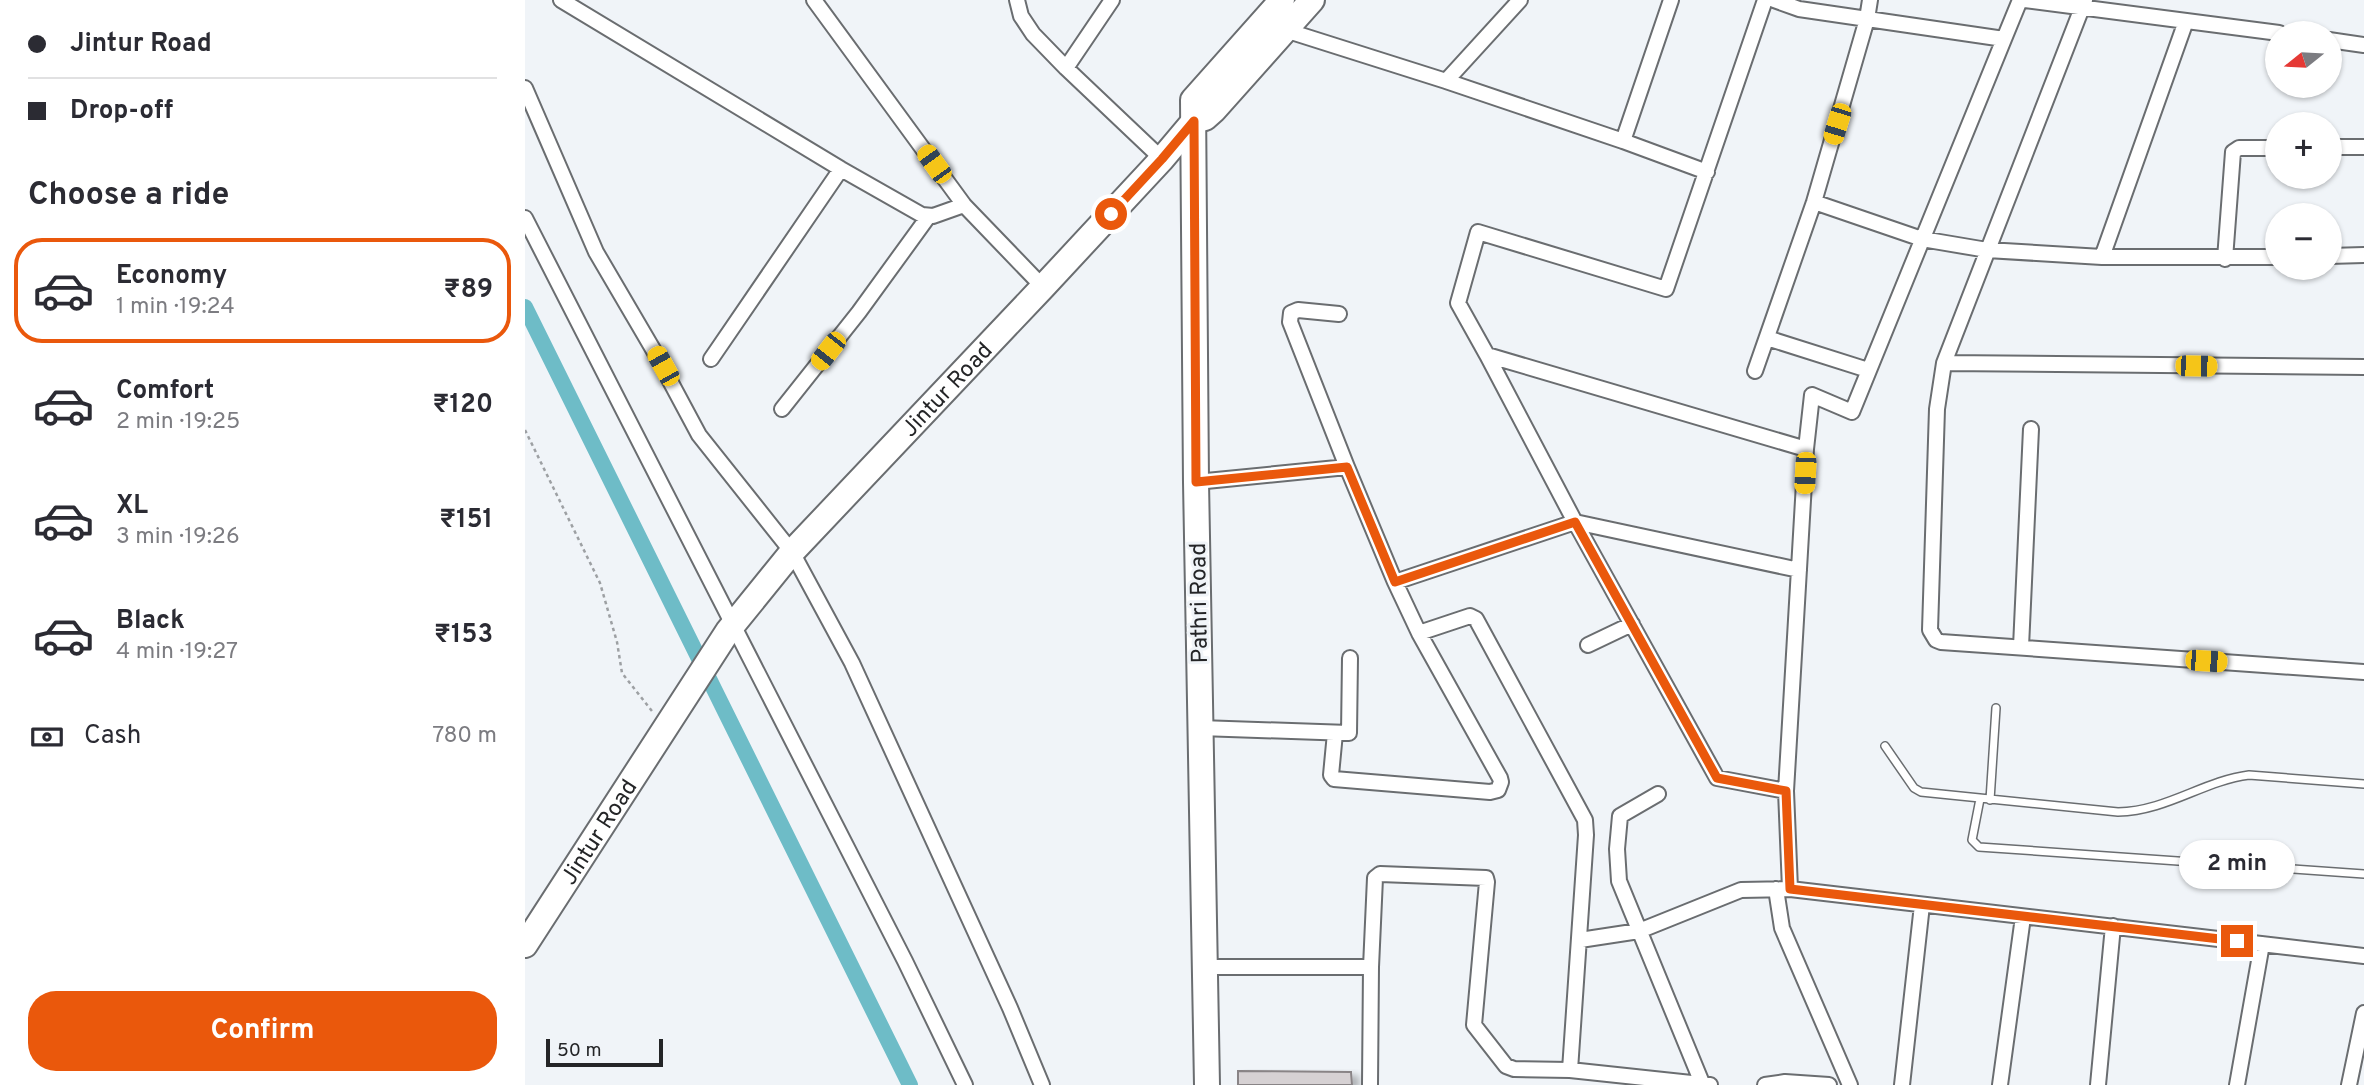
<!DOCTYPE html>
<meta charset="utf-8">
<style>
body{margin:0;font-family:Overpass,sans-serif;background:#f2f2f3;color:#2b2b33;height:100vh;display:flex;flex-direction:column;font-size:26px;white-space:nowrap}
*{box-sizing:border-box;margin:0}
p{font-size:23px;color:#7c7c81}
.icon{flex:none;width:38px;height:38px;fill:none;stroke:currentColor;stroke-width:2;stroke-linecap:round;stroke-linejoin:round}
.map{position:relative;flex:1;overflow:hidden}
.sheet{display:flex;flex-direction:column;background:#fff;width:525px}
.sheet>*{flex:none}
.hud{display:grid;align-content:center;height:154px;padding:0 28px;background:#fff}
.needle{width:46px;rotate:252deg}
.fabs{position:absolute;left:1740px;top:21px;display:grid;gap:14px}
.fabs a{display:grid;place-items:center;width:77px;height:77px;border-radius:50%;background:#fff;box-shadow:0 2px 5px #0004;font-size:35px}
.scale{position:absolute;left:21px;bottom:18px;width:117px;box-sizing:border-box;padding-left:7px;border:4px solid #242527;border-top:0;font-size:19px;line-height:24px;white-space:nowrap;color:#242527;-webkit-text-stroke:5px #f0f4f8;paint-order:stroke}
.end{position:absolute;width:32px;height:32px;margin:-16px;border:9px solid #ea580c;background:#fff;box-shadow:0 0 0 4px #fff}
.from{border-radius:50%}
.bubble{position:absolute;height:49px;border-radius:24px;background:#fff;box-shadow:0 2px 5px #0004;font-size:23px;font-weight:700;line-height:49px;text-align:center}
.car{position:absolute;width:21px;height:42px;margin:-21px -10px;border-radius:9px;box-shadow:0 0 5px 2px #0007;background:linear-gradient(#f5c518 24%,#345 0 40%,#f5c518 0 76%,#345 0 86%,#f5c518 0)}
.hud b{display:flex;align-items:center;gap:24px;height:66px;font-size:26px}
.hud b+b{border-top:2px solid #e1e1e2}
.hud i{width:18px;height:18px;background:#2b2b33}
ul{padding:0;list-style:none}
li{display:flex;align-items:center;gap:21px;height:105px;margin:0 14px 10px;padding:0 14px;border:4px solid transparent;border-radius:28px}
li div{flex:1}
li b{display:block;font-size:26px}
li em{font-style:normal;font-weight:700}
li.current{border-color:#ea580c}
li>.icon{width:63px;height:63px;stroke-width:1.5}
h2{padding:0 28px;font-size:32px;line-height:84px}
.pay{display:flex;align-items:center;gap:18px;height:77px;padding:0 28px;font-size:26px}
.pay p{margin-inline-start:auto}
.action{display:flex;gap:14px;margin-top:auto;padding:14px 28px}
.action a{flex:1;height:80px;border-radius:28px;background:#ea580c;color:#fff;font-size:28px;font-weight:700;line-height:80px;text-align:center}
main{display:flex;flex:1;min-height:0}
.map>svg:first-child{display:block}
</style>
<main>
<section class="sheet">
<div class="hud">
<b><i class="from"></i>Jintur Road</b>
<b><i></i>Drop-off</b>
</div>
<h2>Choose a ride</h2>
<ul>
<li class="current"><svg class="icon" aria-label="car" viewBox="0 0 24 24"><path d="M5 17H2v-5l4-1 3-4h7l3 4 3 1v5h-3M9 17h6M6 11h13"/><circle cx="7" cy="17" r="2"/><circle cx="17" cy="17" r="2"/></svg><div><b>Economy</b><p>1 min · 19:24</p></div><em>₹89</em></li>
<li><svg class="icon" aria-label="car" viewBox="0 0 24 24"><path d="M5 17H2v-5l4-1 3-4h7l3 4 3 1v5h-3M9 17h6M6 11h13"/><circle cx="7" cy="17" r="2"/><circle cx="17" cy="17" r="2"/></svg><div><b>Comfort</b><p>2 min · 19:25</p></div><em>₹120</em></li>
<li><svg class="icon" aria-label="car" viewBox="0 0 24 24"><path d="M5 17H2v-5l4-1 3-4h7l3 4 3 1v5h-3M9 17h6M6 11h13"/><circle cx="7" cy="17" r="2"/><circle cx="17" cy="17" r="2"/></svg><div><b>XL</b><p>3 min · 19:26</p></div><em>₹151</em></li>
<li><svg class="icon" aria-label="car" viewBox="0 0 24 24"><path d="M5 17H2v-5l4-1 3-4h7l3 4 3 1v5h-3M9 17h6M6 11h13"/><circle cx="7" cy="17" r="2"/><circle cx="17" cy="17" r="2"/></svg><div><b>Black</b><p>4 min · 19:27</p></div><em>₹153</em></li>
</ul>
<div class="pay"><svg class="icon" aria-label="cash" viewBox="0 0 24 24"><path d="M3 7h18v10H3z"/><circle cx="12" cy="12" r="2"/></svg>Cash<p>780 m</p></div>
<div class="action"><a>Confirm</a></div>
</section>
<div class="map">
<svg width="1839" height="1085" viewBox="0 0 1839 1085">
<defs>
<filter id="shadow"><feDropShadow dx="7" dy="4" stdDeviation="3.5" flood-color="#0004"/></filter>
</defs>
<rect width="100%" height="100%" fill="#f0f4f8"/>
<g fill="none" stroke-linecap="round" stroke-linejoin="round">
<path stroke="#6ebcc7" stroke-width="16" d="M0 307 385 1085"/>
</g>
<path fill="#d6d1d3" stroke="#898486" stroke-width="2" filter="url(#shadow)" d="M713 1071 826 1072 827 1085H713Z"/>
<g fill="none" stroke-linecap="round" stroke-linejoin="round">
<defs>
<path id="lane" d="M1360 746 1389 788 1396 792 1593 812C1642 811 1678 781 1724 775L1839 784
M1455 799 1447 840 1454 847 1839 874
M1465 800 1471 708"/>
<path id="street" d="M36 0 316 169 397 215 408 216 439 205
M289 0 439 205 518 287
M492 0 496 16 508 34 541 68 637 159
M1240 0 1141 289 953 232 933 303 962 355 1281 449 1287 395 1327 412 1479 39
M1249 0 1274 9 1479 39 1495 0
M1500 0 1754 33
M1560 0 1419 363 1412 409 1405 630 1411 640 1416 642 1839 672
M760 30 921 81 995 0
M1804 40 1839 45
M541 68 587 0
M921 81 1098 141 1182 172
M0 88 71 252 129 351 174 435 267 552 327 663 485 1008 517 1085
M1098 141 1146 0
M1804 147H1839
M1289 202 1397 239 1462 250 1577 257H1752
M0 218 380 961 440 1085
M1804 256 1839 255
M1577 257 1661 21
M1700 259 1708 152 1714 148H1752
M814 314 773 310 766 313 765 322 822 467
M1242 338 1343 370
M186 359 316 169
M1419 363 1839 367
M1230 371 1289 202 1342 19 1345 0
M257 409 334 312 403 217
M671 482 822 467 870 582 1050 522 962 355
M1050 522 1192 778 1261 791 1265 889 1839 956
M1050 522 1274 570
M894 633 945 616 951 619 1060 820 1061 835 1045 1070
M1063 645 1107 624
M1496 647 1506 429
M675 728 824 733 825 658
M810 733 806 775 809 779 965 792 973 790 976 782 975 778 894 633 870 582
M1261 791 1281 449
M1133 794 1095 816 1092 849 1094 881 1177 1083
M1251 889 1257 928 1325 1085
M1055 940 1114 931 1216 890 1265 889
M680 967H846
M845 1085 846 967 850 878 855 874 961 878 962 882 949 1025 981 1066 989 1069 1045 1070 1185 1085
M1240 1085 1260 1082 1304 1085
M1377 1085 1397 905
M1475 1085 1498 917
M1573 1085 1588 926
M1712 1085 1737 944
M1824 1085 1839 1013"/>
<g id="highway">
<path id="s1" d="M0 945 203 631 267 552 518 287 637 159 669 121 680 118 689 110 787 0"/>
<path d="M682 1085 671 482 668 100 757 0"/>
</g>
</defs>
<use href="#lane" stroke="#6a6d70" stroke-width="10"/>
<use href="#street" stroke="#6a6d70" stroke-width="18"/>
<use href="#highway" stroke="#6a6d70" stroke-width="28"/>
<path stroke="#9da0a3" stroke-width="2.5" stroke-dasharray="3.5 3.5" stroke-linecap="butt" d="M0 430 75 583 92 642 97 673 127 711"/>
<use href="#lane" stroke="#fff" stroke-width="7"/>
<use href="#street" stroke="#fff" stroke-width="14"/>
<use href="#highway" stroke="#fff" stroke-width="24"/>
</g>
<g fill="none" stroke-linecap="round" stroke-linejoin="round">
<path stroke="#ea580c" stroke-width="9" d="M586 214 637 159 669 121 671 482 822 467 870 582 1050 522 1192 778 1261 791 1265 889 1712 941"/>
</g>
<g text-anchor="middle" stroke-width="6" stroke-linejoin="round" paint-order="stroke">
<g font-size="23" fill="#242527" stroke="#f0f4f8">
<text dy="8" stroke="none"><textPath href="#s1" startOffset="700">Jintur Road</textPath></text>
<text transform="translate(673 603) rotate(-91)" y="8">Pathri Road</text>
<text dy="8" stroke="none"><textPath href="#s1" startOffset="135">Jintur Road</textPath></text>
</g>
</g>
</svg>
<div class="fabs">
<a><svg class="needle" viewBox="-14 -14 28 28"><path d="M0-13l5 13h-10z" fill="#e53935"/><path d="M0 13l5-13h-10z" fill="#7c7c81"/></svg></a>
<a>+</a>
<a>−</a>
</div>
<div class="scale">50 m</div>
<i class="end from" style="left:586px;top:214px"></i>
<i class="end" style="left:1712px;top:941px"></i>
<div class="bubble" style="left:1654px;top:840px;width:116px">2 min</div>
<i class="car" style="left:1312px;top:124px;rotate:197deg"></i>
<i class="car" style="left:409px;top:164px;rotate:324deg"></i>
<i class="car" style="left:303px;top:351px;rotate:218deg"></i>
<i class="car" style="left:138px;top:366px;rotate:331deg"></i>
<i class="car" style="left:1671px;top:366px;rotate:91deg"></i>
<i class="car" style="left:1280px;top:473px;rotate:183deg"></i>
<i class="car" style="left:1681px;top:661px;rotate:94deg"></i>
</div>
</main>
